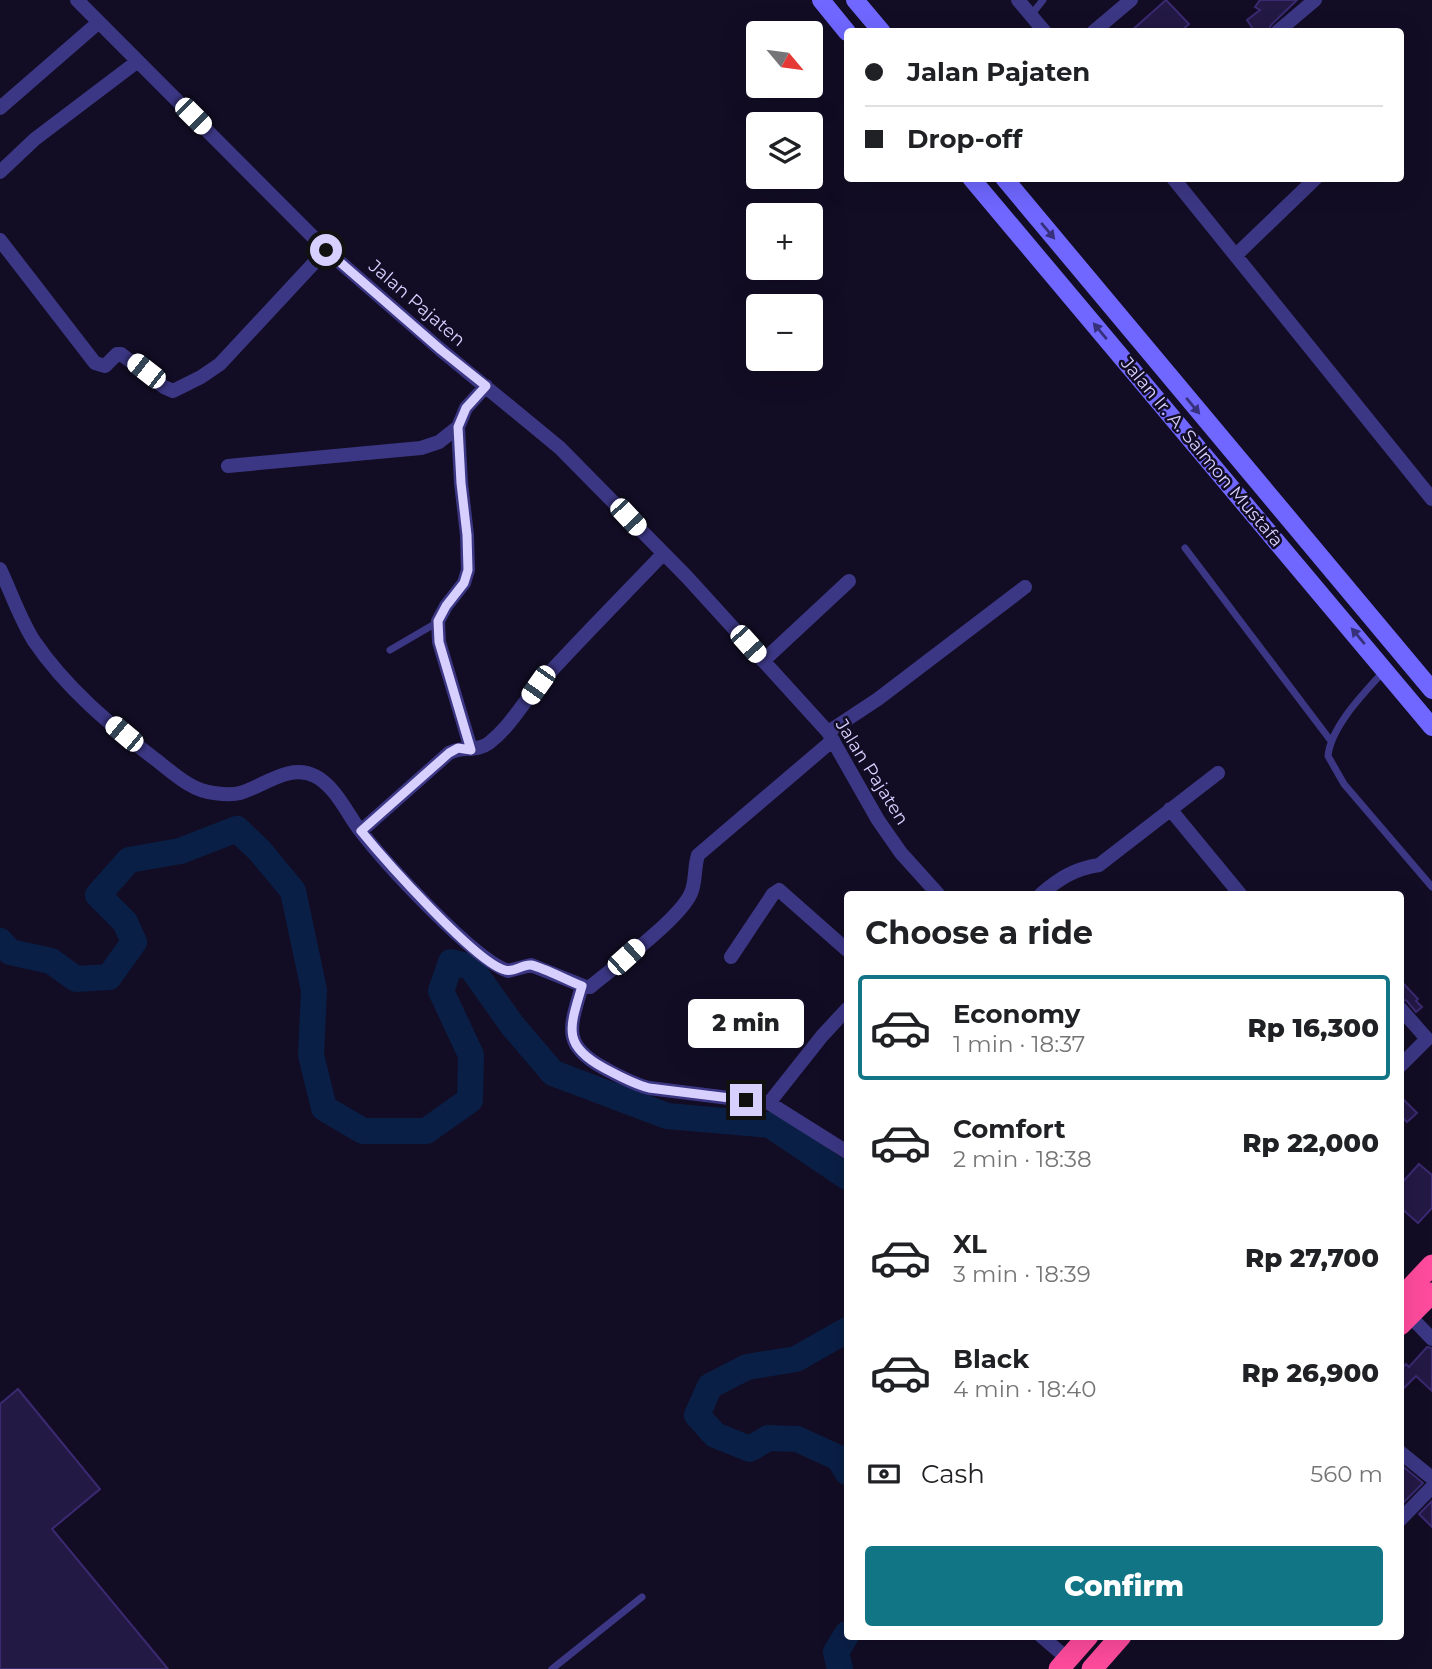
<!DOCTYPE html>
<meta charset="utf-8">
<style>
body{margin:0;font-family:Montserrat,sans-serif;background:#f6f6f6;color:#202124;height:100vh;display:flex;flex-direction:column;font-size:26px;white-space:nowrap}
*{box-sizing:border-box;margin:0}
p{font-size:23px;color:#757577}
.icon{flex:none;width:38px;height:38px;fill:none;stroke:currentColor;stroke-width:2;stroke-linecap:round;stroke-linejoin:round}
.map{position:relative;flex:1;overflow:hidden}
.sheet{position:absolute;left:844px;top:891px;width:560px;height:749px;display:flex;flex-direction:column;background:#fff;border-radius:7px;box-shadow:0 7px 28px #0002}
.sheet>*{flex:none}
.guide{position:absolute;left:844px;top:28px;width:560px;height:154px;border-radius:7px;box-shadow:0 7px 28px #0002;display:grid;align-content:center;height:154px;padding:0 21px;background:#fff}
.needle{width:46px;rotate:119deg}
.buttons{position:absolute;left:746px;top:21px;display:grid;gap:14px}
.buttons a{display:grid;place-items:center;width:77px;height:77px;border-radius:7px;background:#fff;box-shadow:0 7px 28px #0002;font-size:35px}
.end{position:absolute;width:32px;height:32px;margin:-16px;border:9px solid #d7d0ff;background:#111;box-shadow:0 0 0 4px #111}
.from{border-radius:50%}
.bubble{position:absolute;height:49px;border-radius:7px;background:#fff;box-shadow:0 7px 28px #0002;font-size:23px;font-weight:800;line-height:49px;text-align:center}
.car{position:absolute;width:21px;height:42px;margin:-21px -10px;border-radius:9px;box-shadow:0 0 5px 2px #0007;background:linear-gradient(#fff 24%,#345 0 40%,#fff 0 76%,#345 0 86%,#fff 0)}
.guide b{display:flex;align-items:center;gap:24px;height:66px;font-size:26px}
.guide b+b{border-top:2px solid #e0e0e0}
.guide i{width:18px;height:18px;background:#202124}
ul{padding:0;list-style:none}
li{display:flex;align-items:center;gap:21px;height:105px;margin:0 14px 10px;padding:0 7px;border:4px solid transparent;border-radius:7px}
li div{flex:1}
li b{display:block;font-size:26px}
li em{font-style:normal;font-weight:800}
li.active{border-color:#127585}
li>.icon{width:63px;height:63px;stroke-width:1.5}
h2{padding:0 21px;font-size:32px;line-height:84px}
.pay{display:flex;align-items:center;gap:18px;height:77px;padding:0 21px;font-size:26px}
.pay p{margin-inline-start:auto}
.primary-button{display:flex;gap:14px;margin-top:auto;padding:14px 21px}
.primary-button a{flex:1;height:80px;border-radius:7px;background:#127585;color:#fff;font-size:28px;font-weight:800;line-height:80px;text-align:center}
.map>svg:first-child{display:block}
</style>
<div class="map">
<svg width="1432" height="1669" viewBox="0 0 1432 1669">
<rect width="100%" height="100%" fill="#120d24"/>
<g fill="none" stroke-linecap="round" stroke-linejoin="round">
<path stroke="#0a1f46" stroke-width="26" d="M0 941 10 952 51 961 76 979 109 977 134 942 125 922 98 895 129 860 180 851 237 829 260 851 293 891 314 990 311 1055 324 1108 363 1131H426L470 1100 471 1055 441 991 451 962 471 967 512 1025 553 1073 667 1116 770 1125 847 1177
M847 1330 796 1359 747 1367 710 1386 697 1415 715 1435 750 1449 768 1438 797 1439 839 1458 847 1472
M840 1669 836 1652 847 1634"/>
</g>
<path fill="#231945" stroke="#3a2a72" stroke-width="2" d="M1166 0 1189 24 1180 32H1130Z
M1260 0H1297L1271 25 1268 32H1255L1247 20 1260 10 1255 7Z
M1400 980 1418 999 1416 1001 1422 1007 1416 1012 1407 1001 1400 999Z
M1400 1096 1417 1113 1407 1122 1400 1115Z
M1419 1164 1432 1175V1208L1418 1223 1400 1207V1185Z
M1427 1347 1432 1348V1391L1416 1376 1400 1392V1370L1406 1364 1409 1367Z
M18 1389 100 1489 52 1529 168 1669H0V1404Z
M1400 1464 1423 1483 1400 1506Z
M1432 1501V1527L1419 1514Z"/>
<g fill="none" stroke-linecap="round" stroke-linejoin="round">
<path stroke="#3c3784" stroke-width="7" d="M1031 15 1043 0
M1185 548 1331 741
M390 650 438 622
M1385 670C1365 692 1331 726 1328 756L1344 784 1432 887
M552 1669 642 1597"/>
<path stroke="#3c3784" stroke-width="14" d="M77 0 326 250 441 350 560 448 687 577 828 732 878 820 901 853 938 894
M1018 0 1045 32
M1093 32 1131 0
M1277 32 1315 0
M0 108 99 22
M0 172 35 139 138 61
M1173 178 1432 499
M0 240 95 363 105 366 117 354H121L164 387 173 391 201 377 220 364 326 250
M1236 255 1316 178
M228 466 421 448 439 442 458 427
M0 569C11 592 20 619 34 641 66 688 110 725 155 759 172 772 191 791 214 793 221 794 233 795 240 793 264 786 290 763 315 776 335 786 347 813 359 829 384 862 473 959 508 971L531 965 586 987H590C614 967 680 919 691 893 696 882 694 867 698 855L833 740
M763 661 849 581
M828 732 878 699 1025 587
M471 749 439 642 438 621 446 606 464 583 468 570 467 535 461 483 458 427 466 408 486 386
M1170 809 1240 894
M361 831 449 753C462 746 477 752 489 743 511 726 523 702 541 682 581 638 622 597 663 554
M1041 894C1060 878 1074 869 1099 865L1218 773
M731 957 773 894 779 890 847 950
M582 986C570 1027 561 1045 604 1068 619 1076 633 1084 649 1088L769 1103 847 1152
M1400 1008 1427 1039 1400 1066
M769 1103 822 1036 847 1009
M1409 1315 1432 1339
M1400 1452 1432 1478
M1400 1520 1432 1487
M1041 1636 1068 1659"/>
<path stroke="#6f67ff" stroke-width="18" d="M821 0 847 32
M855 0 882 32
M971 178 1432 727
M1004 178 1432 690"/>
<path stroke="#ff4b9d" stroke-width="21" d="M1400 1299 1432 1265
M1400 1325 1432 1293
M1059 1669 1088 1636
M1092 1669 1121 1636"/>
</g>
<defs><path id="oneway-solid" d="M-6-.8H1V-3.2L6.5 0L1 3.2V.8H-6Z" transform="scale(1.75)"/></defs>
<g fill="#37317c">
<use href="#oneway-solid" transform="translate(1048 231) rotate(50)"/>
<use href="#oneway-solid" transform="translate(1100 331) rotate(-130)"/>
<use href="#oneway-solid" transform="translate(1193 406) rotate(50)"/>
<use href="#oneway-solid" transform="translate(1358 636) rotate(-130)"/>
</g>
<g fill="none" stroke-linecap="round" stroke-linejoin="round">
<path stroke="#d7d0ff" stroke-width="9" d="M326 250 441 350 486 386 466 408 458 427 461 483 467 535 468 570 464 583 446 606 438 621 439 642 471 750 458 748 449 753 361 831C384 859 476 963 505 970 514 973 522 964 531 965 545 968 568 981 582 986 570 1027 561 1045 604 1068 619 1076 633 1084 649 1088L746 1100"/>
</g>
<g text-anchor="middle" stroke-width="5" stroke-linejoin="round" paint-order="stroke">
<g font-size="18" fill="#d7d0ff" stroke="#120d24">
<text transform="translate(417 303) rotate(41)" y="6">Jalan Pajaten</text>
<text transform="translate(1202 452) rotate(50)" y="6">Jalan Ir. A. Salmon Mustafa</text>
<text transform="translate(872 772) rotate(58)" y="6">Jalan Pajaten</text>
</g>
</g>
</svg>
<div class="buttons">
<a><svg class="needle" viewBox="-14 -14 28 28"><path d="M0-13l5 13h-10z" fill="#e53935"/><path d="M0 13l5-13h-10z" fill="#757577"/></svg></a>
<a><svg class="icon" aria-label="layers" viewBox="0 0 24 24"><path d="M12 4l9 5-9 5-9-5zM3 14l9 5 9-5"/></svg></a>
<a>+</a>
<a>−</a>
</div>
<i class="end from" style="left:326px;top:250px"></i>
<i class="end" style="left:746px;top:1100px"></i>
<div class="bubble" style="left:688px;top:999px;width:116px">2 min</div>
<i class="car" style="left:193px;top:116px;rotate:135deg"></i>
<i class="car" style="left:146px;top:371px;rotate:308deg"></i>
<i class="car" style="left:628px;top:517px;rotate:137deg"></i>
<i class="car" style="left:748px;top:644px;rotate:138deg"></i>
<i class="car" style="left:538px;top:685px;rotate:215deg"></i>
<i class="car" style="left:124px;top:734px;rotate:310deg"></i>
<i class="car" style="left:626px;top:957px;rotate:48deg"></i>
<div class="guide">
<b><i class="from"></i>Jalan Pajaten</b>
<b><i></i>Drop-off</b>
</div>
<section class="sheet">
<h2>Choose a ride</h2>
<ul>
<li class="active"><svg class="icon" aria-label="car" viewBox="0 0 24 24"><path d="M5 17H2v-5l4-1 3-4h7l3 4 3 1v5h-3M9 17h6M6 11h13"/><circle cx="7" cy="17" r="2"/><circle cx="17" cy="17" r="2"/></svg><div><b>Economy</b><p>1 min · 18:37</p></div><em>Rp 16,300</em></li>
<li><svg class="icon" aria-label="car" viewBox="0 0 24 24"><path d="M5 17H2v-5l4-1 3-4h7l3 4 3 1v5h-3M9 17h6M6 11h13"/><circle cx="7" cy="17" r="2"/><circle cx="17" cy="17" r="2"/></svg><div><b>Comfort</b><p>2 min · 18:38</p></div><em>Rp 22,000</em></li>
<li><svg class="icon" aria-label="car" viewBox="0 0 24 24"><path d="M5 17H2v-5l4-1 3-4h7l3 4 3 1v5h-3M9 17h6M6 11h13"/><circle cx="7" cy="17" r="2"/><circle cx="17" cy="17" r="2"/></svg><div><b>XL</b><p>3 min · 18:39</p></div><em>Rp 27,700</em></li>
<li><svg class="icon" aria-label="car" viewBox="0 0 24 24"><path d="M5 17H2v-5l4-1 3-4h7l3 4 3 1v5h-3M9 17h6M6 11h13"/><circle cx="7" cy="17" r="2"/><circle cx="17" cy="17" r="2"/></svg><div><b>Black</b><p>4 min · 18:40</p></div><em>Rp 26,900</em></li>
</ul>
<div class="pay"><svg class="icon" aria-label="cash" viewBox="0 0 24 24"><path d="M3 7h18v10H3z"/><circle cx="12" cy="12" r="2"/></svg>Cash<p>560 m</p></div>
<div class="primary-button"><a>Confirm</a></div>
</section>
</div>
